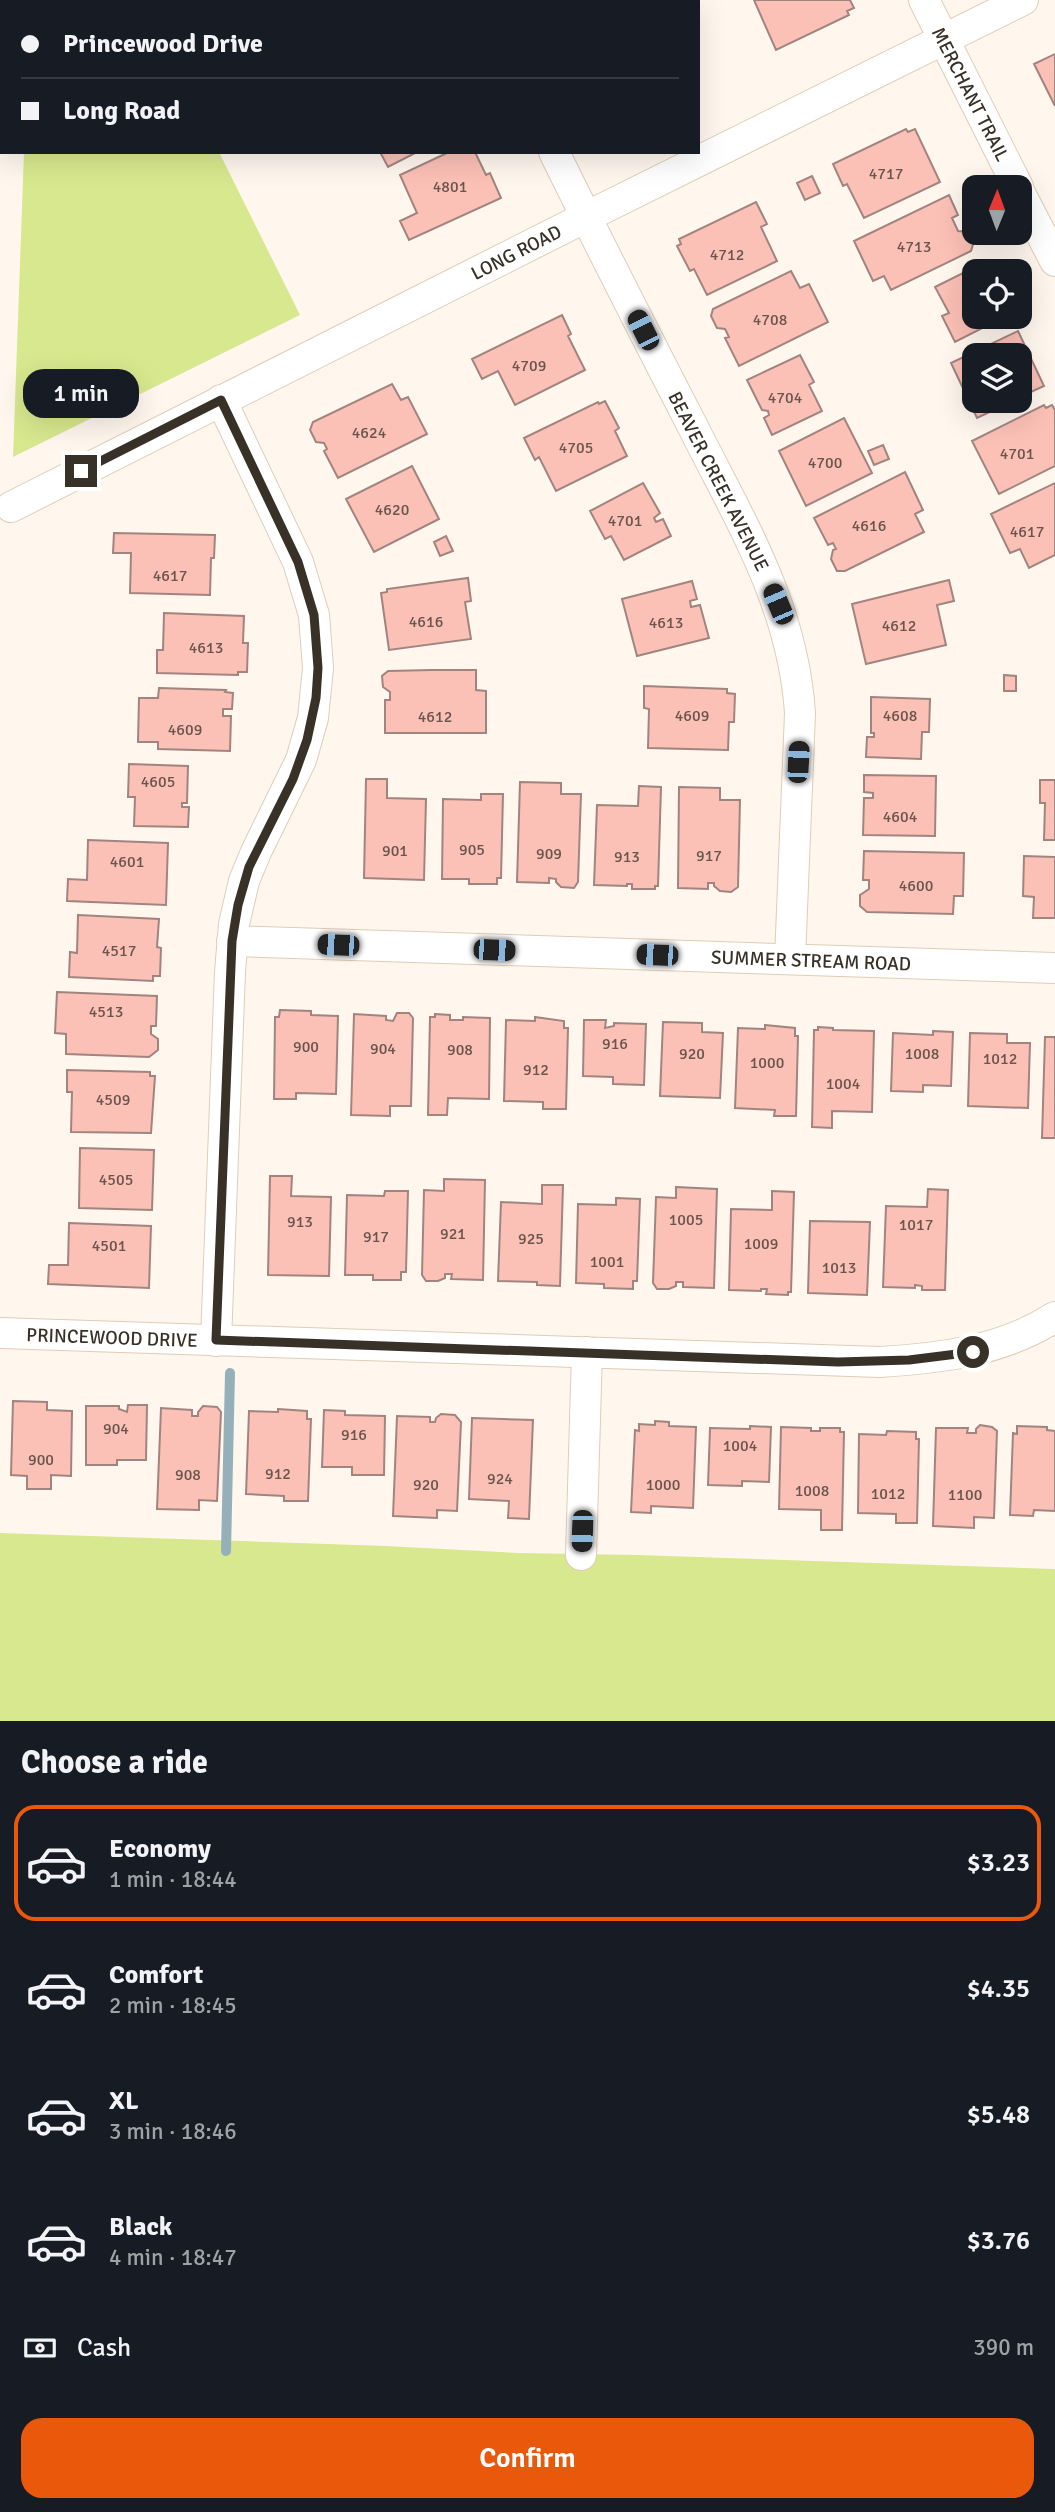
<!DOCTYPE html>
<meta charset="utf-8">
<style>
body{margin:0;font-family:Signika,sans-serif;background:#20242c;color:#f1f3f6;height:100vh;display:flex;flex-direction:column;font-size:26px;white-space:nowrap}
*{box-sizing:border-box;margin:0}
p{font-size:23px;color:#9ea1a6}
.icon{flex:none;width:38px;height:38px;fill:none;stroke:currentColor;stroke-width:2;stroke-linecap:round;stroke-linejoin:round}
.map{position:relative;height:1721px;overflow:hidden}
.sheet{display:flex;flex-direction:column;background:#171b24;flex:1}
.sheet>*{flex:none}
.hud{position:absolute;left:0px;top:0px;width:700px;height:154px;box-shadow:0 7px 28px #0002;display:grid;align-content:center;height:154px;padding:0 21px;background:#171b24}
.needle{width:46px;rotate:1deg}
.controls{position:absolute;left:962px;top:175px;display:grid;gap:14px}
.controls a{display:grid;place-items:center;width:70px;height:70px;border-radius:14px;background:#171b24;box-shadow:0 7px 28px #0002;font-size:35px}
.end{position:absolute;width:32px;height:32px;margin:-16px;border:9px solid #383128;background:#fff;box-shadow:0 0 0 4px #fff}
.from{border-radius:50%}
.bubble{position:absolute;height:49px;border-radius:21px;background:#171b24;box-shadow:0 7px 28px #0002;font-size:23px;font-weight:600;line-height:49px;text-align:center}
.car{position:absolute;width:21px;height:42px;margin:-21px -10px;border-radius:9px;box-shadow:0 0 5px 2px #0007;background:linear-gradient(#222 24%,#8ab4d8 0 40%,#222 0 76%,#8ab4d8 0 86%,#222 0)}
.hud b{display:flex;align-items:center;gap:24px;height:66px;font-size:26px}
.hud b+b{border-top:2px solid #363941}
.hud i{width:18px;height:18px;background:#f1f3f6}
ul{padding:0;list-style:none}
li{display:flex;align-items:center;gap:21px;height:116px;margin:0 14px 10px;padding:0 7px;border:4px solid transparent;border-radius:21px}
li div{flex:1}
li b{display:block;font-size:26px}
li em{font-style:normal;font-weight:600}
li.active{border-color:#ea580c}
li>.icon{width:63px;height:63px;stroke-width:1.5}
h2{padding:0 21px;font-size:32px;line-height:84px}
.pay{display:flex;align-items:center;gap:18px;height:77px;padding:0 21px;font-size:26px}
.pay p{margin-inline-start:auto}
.primary-button{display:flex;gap:14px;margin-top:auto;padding:14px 21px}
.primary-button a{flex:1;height:80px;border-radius:21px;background:#ea580c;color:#fff;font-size:28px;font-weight:600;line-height:80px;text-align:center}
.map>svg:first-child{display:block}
</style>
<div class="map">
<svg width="1055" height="1721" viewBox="0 0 1055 1721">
<rect width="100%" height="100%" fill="#fff7ee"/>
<path fill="#d8e88e" d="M24 152H219L300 315 13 457Z
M0 1533 386 1546 518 1553 638 1555 1055 1569V1721H0Z"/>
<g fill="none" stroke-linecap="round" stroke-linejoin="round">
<path stroke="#96b0b9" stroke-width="10" d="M226 1551 230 1373"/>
</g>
<path fill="#fbc0b6" stroke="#a2847f" stroke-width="2" d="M565 0H644L645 2H562Z
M754 0H850L854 8 847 11 849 15 776 50Z
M1055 54V106L1034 64Z
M906 129 908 132 915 129 940 182 864 218 847 184 843 186 833 164Z
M380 152H417L388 167Z
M449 152H475L486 175 490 173 501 198 409 240 400 221 417 213 400 175Z
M812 176 820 193 805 200 797 183Z
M949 195 958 215 952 218 958 231 969 232 974 241 971 251 891 290 884 276 873 281 854 241Z
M756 202 767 224 761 227 777 261 707 295 694 269 690 271 677 246 681 244 679 239Z
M983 263 987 271H975V317H1004L955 342 942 316 949 313 935 287Z
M791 271 800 288 809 284 828 322 739 366 725 338 729 337 725 329 717 328 711 316 713 309Z
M562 315 571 334 568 336 585 370 515 405 498 371 482 379 472 359Z
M1018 331 1044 386 1020 397V355H975V401H1013L977 418 951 363Z
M800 355 814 382 809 385 822 411 772 435 764 418 769 415 768 411 762 410 747 380Z
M392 384 401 400 408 397 427 434 338 478 324 451 327 449 324 443 316 442 310 430 313 422Z
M605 401 619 428 615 431 627 456 556 491 539 457 535 460 524 438 598 402 599 404Z
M1044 405 1046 408 1052 405 1055 410V466L999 494 972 441Z
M844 418 872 473 806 506 779 451Z
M883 445 889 459 874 465 868 451Z
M412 466 439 519 374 552 346 499Z
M905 472 923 510 915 514 924 532 845 571H837L831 559 833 550 836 549 833 543 828 545 814 518Z
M643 483 660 513 654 518 656 522 663 519 671 536 624 560 611 536 605 539 590 511Z
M1055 483V555L1029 568 1020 549 1010 553 991 514Z
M114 533 215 535 214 558H211L210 595 130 593 131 553H113Z
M446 536 453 551 440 556 434 542Z
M468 578 471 601 465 602 471 639 389 650 381 593 387 592V589Z
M949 580 954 601 937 605 946 645 866 664 852 604Z
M692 581 697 599 690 601 691 607 700 605 709 638 637 656 622 599Z
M164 613 244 616 243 643H248L247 672H238V675L157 673V650H163Z
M432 670H476V690L486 691V733H385V700H390V692L383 687 382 676 388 671Z
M1004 675 1016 676V691H1004Z
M644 686 727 689V693L735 694 734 722H729L728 750 648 748 649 709 644 708Z
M159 688 226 690 225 692 233 693 232 709H223V716H231L230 751 158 749V742H138L139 698H158Z
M871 697 930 699 929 732H922L921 759 866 757 867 737H874V733H871Z
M129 764 188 766 187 803H182V807H189L188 827 134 826 135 797H128Z
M864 775 936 776 935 836 863 835 864 798H873V793L864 792Z
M366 779H387V798L426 799 424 880 364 878Z
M1040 780H1055V840H1044L1045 803H1040Z
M520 782 561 783V794H581L578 882 574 888 561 887 556 882V879L549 878V883L517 882Z
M639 786 661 787 658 886H655V889H632V884H627V886L594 885 597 805 638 806Z
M679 787 720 788V800H740L738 887 731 892 720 891 714 886V883H708V889L678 888Z
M481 794H503L501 878H497V884H469V879H442L443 799 481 800Z
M88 840 168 843 166 905 67 901 68 879 87 880Z
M864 851 964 853 963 896H954L953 914 867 912 860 906V895L869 889V880H863Z
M1024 856 1055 857V918H1033L1034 897 1023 896Z
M78 915 159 919 157 947 161 948 160 976H153V981L69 977 70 952 77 953Z
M57 992 157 996 156 1026H151V1034L158 1039V1050L149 1057 66 1054V1034L55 1033Z
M280 1010 311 1011V1015L338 1016 336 1094 296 1093V1099H274L275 1017H279Z
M397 1013H409L413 1018 411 1106H390V1116L351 1115 354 1014 386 1016V1020L393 1021Z
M435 1014 450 1015V1020H463V1017L490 1018 489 1099 448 1098 447 1115H428L430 1017H435Z
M535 1017 564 1021V1028H568L566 1109H543V1102L504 1101 506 1020 535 1021Z
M584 1020H606L605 1028 614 1026V1023L646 1024 644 1085 613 1084V1077L583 1076Z
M663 1022 702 1023V1032L723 1033 720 1098 660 1096Z
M765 1025 795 1028V1036H798L796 1116H774L775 1110 735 1108 738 1028 765 1029Z
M818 1027 833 1028V1030L874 1031 872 1112 832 1111V1128L812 1127 814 1030H818Z
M933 1031 953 1032 951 1086 923 1085V1092L891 1091 893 1033 933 1035Z
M970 1033 1007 1034V1043H1030L1028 1108 968 1106Z
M1045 1037H1055V1138H1042Z
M67 1070 150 1072V1076H155L151 1133 71 1132 72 1092H67Z
M80 1148 154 1150 152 1210 79 1208Z
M270 1176H292L291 1196 331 1197 329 1276 268 1275Z
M444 1179 485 1180 483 1280 451 1279 452 1274H445V1278L438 1281H426L422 1275 424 1190 444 1191Z
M542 1185H563L560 1286 537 1285V1282L498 1281 501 1202 542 1204Z
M676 1187 717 1189 714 1288 683 1287V1282H676V1286L669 1289H657L653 1283 656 1197 676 1198Z
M928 1189 948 1190 945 1290H922V1286L915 1285V1288L883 1287 886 1206 927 1207Z
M385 1191H408L406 1272H401V1280H373V1275H345L347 1195 384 1196Z
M772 1191 794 1192 791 1292H788V1295L766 1294 767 1289H761V1291L729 1290 731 1209 772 1210Z
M616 1198 640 1199 637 1281H633V1289L604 1288V1284L576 1283 578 1204 616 1205Z
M810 1221 870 1222 867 1295 808 1293Z
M69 1223 151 1226 149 1288 48 1284 49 1265H68Z
M13 1401 47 1402V1410L72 1411 71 1476 51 1475V1489H27V1476L11 1475Z
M128 1405H147L146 1460H117V1465H86V1406H119V1409L127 1412Z
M203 1406 217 1407 221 1412 217 1501 199 1500V1510L157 1509 161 1408 192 1410V1416H198V1412Z
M278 1409 307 1411V1419H311L308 1501H284V1496L246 1494 249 1411 278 1412Z
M324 1410 345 1411V1415L385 1416 384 1475H352V1467H322Z
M441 1414 455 1415 461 1422 457 1511 437 1510V1518L393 1516 397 1416 430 1417V1422H435L436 1418Z
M472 1418 533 1420 529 1519 508 1518 509 1501 469 1499Z
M655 1421 669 1422V1426L696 1427 693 1508 651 1506V1513L631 1512 635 1430 639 1431V1424L655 1425Z
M980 1425 992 1427 997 1431 994 1518 974 1517V1528L933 1526 936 1428H968L967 1433H976V1429Z
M750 1426 771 1427 769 1482 742 1481V1486L708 1485 710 1428 750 1429Z
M1017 1426 1047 1427V1430L1055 1431V1511L1034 1510 1033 1516 1010 1515 1013 1433 1017 1434Z
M781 1427 811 1428V1431H820V1428H840V1432H844L842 1530H821V1510L779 1509Z
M887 1431 916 1432V1439H919L917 1523H896V1514L858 1513 859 1434 886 1435Z"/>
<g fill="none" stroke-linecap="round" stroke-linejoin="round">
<defs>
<path id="street" d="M444 0 446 2
M924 0 1018 187
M554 152C599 244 646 336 693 427 740 521 793 605 800 713L790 959
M1020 193 1055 261
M11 507 586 217 1023 0
M232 941 1055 968
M0 1333 880 1362C942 1358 1002 1351 1055 1317
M216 1341 230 972 234 924 244 881 256 852 301 760 313 718 318 668 314 615 298 562 221 400
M581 1555 587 1352"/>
</defs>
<use href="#street" stroke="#dfccb5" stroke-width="32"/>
<use href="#street" stroke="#fff" stroke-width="30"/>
</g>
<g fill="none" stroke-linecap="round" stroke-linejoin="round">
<path stroke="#383128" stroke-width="9" d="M81 471 221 400 298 562 314 615 318 668 316 698 307 740 293 779 249 867 238 905 232 941 216 1340 838 1362 909 1360 973 1352"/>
</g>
<g text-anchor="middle" stroke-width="6" stroke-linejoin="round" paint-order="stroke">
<g font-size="16" fill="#69554c">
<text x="886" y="179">4717</text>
<text x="450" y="192">4801</text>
<text x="914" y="252">4713</text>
<text x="727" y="260">4712</text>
<text x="770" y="325">4708</text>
<text x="529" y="371">4709</text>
<text x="785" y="403">4704</text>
<text x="369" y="438">4624</text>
<text x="576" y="453">4705</text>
<text x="1017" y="459">4701</text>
<text x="825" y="468">4700</text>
<text x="392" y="515">4620</text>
<text x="625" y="526">4701</text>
<text x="869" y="531">4616</text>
<text x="1027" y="537">4617</text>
<text x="170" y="581">4617</text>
<text x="426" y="627">4616</text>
<text x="666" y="628">4613</text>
<text x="899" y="631">4612</text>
<text x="206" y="653">4613</text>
<text x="692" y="721">4609</text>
<text x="900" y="721">4608</text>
<text x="435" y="722">4612</text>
<text x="185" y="735">4609</text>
<text x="158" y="787">4605</text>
<text x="900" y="822">4604</text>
<text x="472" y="855">905</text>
<text x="395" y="856">901</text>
<text x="549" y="859">909</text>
<text x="709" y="861">917</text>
<text x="627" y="862">913</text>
<text x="127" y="867">4601</text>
<text x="916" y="891">4600</text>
<text x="119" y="956">4517</text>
<text x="106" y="1017">4513</text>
<text x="615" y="1049">916</text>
<text x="306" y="1052">900</text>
<text x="383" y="1054">904</text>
<text x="460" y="1055">908</text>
<text x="692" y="1059">920</text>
<text x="922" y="1059">1008</text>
<text x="1000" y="1064">1012</text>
<text x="767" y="1068">1000</text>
<text x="536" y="1075">912</text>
<text x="843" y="1089">1004</text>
<text x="113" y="1105">4509</text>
<text x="116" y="1185">4505</text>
<text x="686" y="1225">1005</text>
<text x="300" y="1227">913</text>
<text x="916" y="1230">1017</text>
<text x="453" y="1239">921</text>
<text x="376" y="1242">917</text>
<text x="531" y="1244">925</text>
<text x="761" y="1249">1009</text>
<text x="109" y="1251">4501</text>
<text x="607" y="1267">1001</text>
<text x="839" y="1273">1013</text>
<text x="116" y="1434">904</text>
<text x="354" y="1440">916</text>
<text x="740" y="1451">1004</text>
<text x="41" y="1465">900</text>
<text x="278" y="1479">912</text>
<text x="188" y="1480">908</text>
<text x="500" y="1484">924</text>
<text x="426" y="1490">920</text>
<text x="663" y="1490">1000</text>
<text x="812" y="1496">1008</text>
<text x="888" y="1499">1012</text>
<text x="965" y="1500">1100</text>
</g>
<g font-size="19" fill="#383128" stroke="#fff">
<text transform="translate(971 94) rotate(63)" y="7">MERCHANT TRAIL</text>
<text transform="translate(516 252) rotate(-27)" y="7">LONG ROAD</text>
<text transform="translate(719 481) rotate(63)" y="7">BEAVER CREEK AVENUE</text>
<text transform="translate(811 960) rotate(2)" y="7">SUMMER STREAM ROAD</text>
<text transform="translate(112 1337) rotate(2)" y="7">PRINCEWOOD DRIVE</text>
</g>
</g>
</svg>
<div class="controls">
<a><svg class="needle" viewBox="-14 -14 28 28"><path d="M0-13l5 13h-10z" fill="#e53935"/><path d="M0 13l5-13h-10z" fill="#9ea1a6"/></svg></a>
<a><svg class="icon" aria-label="locate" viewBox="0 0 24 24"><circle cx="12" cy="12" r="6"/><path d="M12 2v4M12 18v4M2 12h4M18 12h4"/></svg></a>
<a><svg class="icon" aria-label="layers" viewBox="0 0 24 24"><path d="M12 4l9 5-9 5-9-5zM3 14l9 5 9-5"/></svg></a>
</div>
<i class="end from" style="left:973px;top:1352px"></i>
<i class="end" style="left:81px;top:471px"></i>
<div class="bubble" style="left:23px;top:369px;width:116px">1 min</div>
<i class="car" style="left:643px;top:330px;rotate:333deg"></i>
<i class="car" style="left:778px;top:604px;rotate:337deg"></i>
<i class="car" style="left:798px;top:762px;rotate:3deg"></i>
<i class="car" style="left:338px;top:945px;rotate:272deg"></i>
<i class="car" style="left:494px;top:950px;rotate:92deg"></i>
<i class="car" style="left:657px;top:955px;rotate:272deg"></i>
<i class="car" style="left:582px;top:1531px;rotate:182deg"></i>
<div class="hud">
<b><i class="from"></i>Princewood Drive</b>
<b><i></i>Long Road</b>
</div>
</div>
<section class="sheet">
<h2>Choose a ride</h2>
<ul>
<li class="active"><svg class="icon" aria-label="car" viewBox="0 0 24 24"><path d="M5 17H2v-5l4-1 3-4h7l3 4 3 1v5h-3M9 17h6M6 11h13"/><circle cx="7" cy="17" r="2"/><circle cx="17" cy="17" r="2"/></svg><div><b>Economy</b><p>1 min · 18:44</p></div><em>$3.23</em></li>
<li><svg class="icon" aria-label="car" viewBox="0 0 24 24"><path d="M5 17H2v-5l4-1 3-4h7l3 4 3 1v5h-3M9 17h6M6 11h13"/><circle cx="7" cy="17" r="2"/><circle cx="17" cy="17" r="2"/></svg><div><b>Comfort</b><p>2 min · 18:45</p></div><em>$4.35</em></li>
<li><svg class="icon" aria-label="car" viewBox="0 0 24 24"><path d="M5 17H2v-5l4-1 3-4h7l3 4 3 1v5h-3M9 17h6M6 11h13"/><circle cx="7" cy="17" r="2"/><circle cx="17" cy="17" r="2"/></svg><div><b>XL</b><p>3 min · 18:46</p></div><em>$5.48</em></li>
<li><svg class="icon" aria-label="car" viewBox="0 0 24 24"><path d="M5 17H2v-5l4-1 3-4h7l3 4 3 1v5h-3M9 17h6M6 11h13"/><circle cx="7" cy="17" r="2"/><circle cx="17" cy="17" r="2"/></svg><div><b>Black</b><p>4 min · 18:47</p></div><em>$3.76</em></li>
</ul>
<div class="pay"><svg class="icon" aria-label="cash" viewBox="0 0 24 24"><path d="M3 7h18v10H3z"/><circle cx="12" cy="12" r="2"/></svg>Cash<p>390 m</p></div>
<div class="primary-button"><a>Confirm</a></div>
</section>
